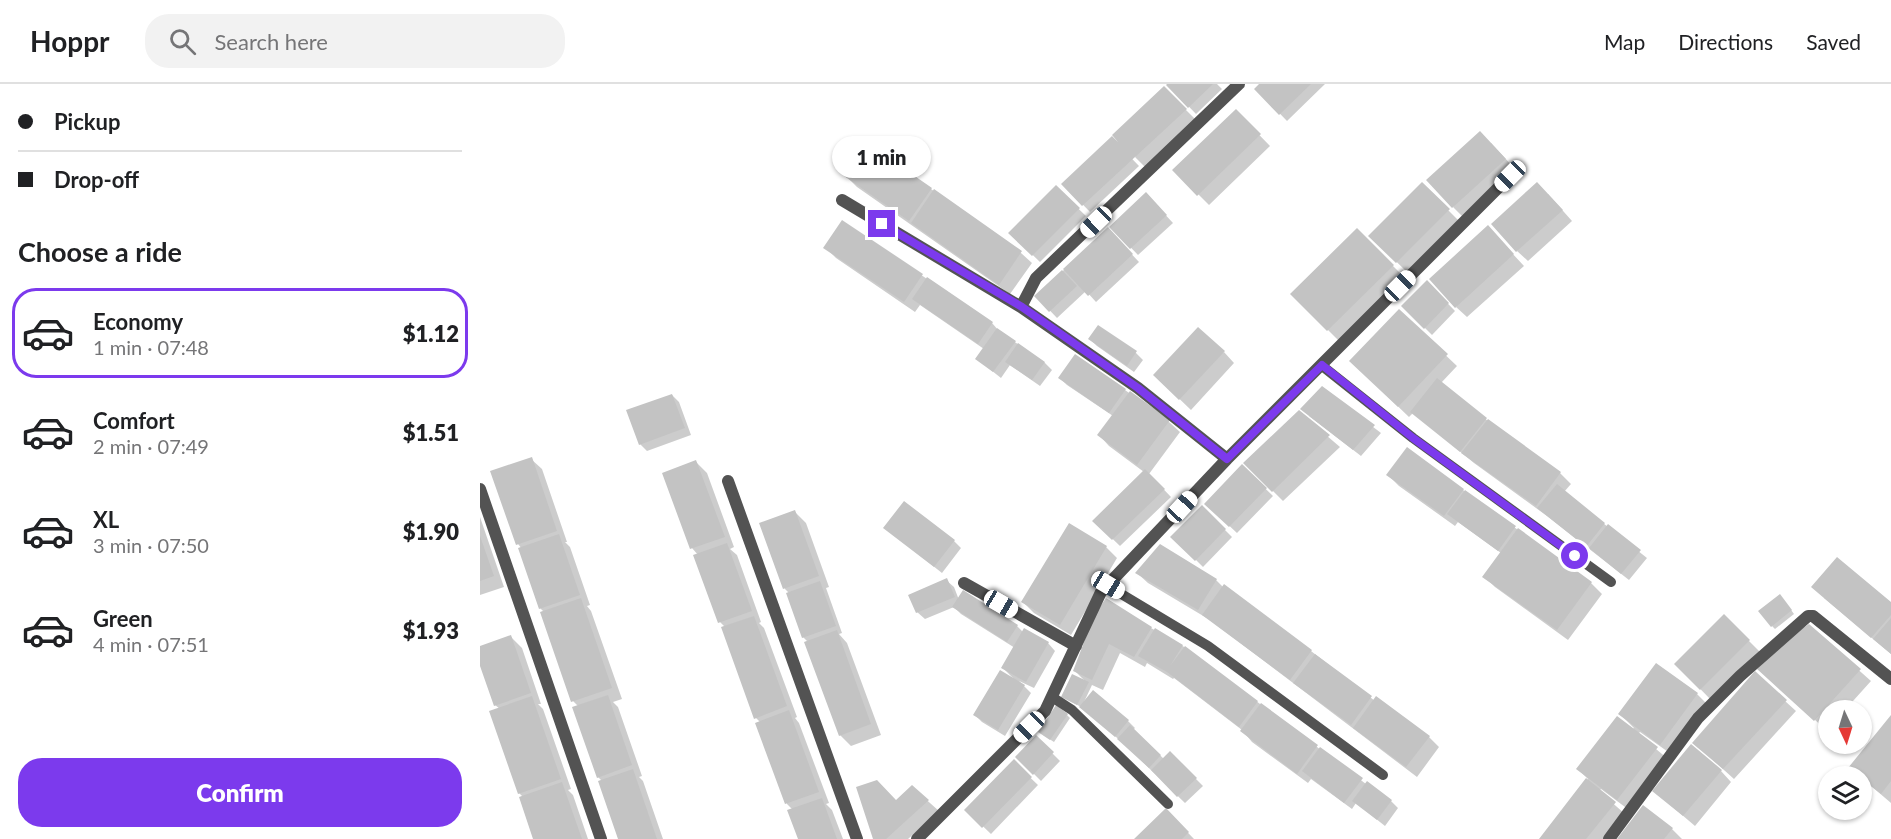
<!DOCTYPE html>
<meta charset="utf-8">
<style>
body{margin:0;font-family:Lato,sans-serif;background:#f2f2f2;color:#202124;height:100vh;display:flex;flex-direction:column;font-size:22px;white-space:nowrap}
*{box-sizing:border-box;margin:0}
p{font-size:20px;color:#757577}
.icon{flex:none;width:33px;height:33px;fill:none;stroke:currentColor;stroke-width:2;stroke-linecap:round;stroke-linejoin:round}
.map{position:relative;flex:1;overflow:hidden}
.panel{display:flex;flex-direction:column;background:#fff;width:480px}
.panel>*{flex:none}
.banner{display:grid;align-content:center;height:132px;padding:0 18px;background:#fff}
.needle{width:39px;rotate:176deg}
.buttons{position:absolute;left:1338px;top:616px;display:grid;gap:12px}
.buttons a{display:grid;place-items:center;width:54px;height:54px;border-radius:50%;background:#fff;box-shadow:0 2px 4px #0004;font-size:30px}
.end{position:absolute;width:27px;height:27px;margin:-14px;border:8px solid #7c3aed;background:#fff;box-shadow:0 0 0 3px #fff}
.from{border-radius:50%}
.bubble{position:absolute;height:42px;border-radius:21px;background:#fff;box-shadow:0 2px 4px #0004;font-size:20px;font-weight:800;line-height:42px;text-align:center}
.car{position:absolute;width:18px;height:36px;margin:-18px -9px;border-radius:8px;box-shadow:0 0 4px 2px #0007;background:linear-gradient(#fff 24%,#345 0 40%,#fff 0 76%,#345 0 86%,#fff 0)}
.banner b{display:flex;align-items:center;gap:21px;height:57px;font-size:22px}
.banner b+b{border-top:2px solid #e0e0e0}
.banner i{width:15px;height:15px;background:#202124}
ul{padding:0;list-style:none}
li{display:flex;align-items:center;gap:18px;height:90px;margin:0 12px 9px;padding:0 6px;border:3px solid transparent;border-radius:24px}
li div{flex:1}
li b{display:block;font-size:22px}
li em{font-style:normal;font-weight:800}
li.current{border-color:#7c3aed}
li>.icon{width:54px;height:54px;stroke-width:1.5}
h2{padding:0 18px;font-size:27px;line-height:72px}
.cta{display:flex;gap:12px;margin-top:auto;padding:12px 18px}
.cta a{flex:1;height:69px;border-radius:24px;background:#7c3aed;color:#fff;font-size:24px;font-weight:800;line-height:69px;text-align:center}
header{display:flex;align-items:center;gap:36px;box-sizing:border-box;height:84px;padding:0 30px;background:#fff;border-bottom:2px solid #e0e0e0}
header strong{font-size:28px}
nav{display:flex;gap:33px;margin-inline-start:auto;font-size:21px}
.search{width:420px;height:54px;background:#f2f2f2;display:flex;align-items:center;gap:15px;box-sizing:border-box;padding:0 21px;border-radius:24px;color:#757577;font-size:22px}
main{display:flex;flex:1;min-height:0}
.map>svg:first-child{display:block}
</style>
<header>
<strong>Hoppr</strong>
<div class="search"><svg class="icon" aria-label="search" viewBox="0 0 24 24"><circle cx="10" cy="10" r="6"/><path d="M15 15l6 6"/></svg>Search here</div>
<nav><a>Map</a><a>Directions</a><a>Saved</a></nav>
</header>
<main>
<section class="panel">
<div class="banner">
<b><i class="from"></i>Pickup</b>
<b><i></i>Drop-off</b>
</div>
<h2>Choose a ride</h2>
<ul>
<li class="current"><svg class="icon" aria-label="car" viewBox="0 0 24 24"><path d="M5 17H2v-5l4-1 3-4h7l3 4 3 1v5h-3M9 17h6M6 11h13"/><circle cx="7" cy="17" r="2"/><circle cx="17" cy="17" r="2"/></svg><div><b>Economy</b><p>1 min · 07:48</p></div><em>$1.12</em></li>
<li><svg class="icon" aria-label="car" viewBox="0 0 24 24"><path d="M5 17H2v-5l4-1 3-4h7l3 4 3 1v5h-3M9 17h6M6 11h13"/><circle cx="7" cy="17" r="2"/><circle cx="17" cy="17" r="2"/></svg><div><b>Comfort</b><p>2 min · 07:49</p></div><em>$1.51</em></li>
<li><svg class="icon" aria-label="car" viewBox="0 0 24 24"><path d="M5 17H2v-5l4-1 3-4h7l3 4 3 1v5h-3M9 17h6M6 11h13"/><circle cx="7" cy="17" r="2"/><circle cx="17" cy="17" r="2"/></svg><div><b>XL</b><p>3 min · 07:50</p></div><em>$1.90</em></li>
<li><svg class="icon" aria-label="car" viewBox="0 0 24 24"><path d="M5 17H2v-5l4-1 3-4h7l3 4 3 1v5h-3M9 17h6M6 11h13"/><circle cx="7" cy="17" r="2"/><circle cx="17" cy="17" r="2"/></svg><div><b>Green</b><p>4 min · 07:51</p></div><em>$1.93</em></li>
</ul>
<div class="cta"><a>Confirm</a></div>
</section>
<div class="map">
<svg width="1411" height="755" viewBox="0 0 1411 755">
<rect width="100%" height="100%" fill="#fff"/>
<path fill="#0003" d="M689 0H737L742 5 716 30 688 1Z
M781 0H845L807 37 776 5Z
M684 4 717 37 665 83 655 73Z
M756 27 790 62 729 121 694 86Z
M632 54 659 82 610 128 583 100Z
M1011 59 1036 86 983 133 973 123Z
M366 92 451 105 541 169 552 179 530 210 377 103Z
M942 100 979 137 928 189 890 152Z
M576 103 606 132 560 178 530 149Z
M666 110 693 139 658 171 631 143Z
M1068 110 1092 137 1048 177 1037 167Z
M363 138 512 239 519 247 565 279 572 286 560 302 530 281 521 294 497 275 504 265 440 221 435 228 356 174 345 163Z
M628 145 659 178 616 218 606 207 577 234 556 212Z
M877 146 924 193 859 257 812 210Z
M1018 154 1044 182 987 233 976 223Z
M947 198 975 227 952 251 923 222Z
M919 227 977 282 961 299 1008 337 1080 389 1091 400 1084 408 1167 474 1149 496 1067 432 994 379 933 329 929 333 882 288Z
M610 255 656 269 663 276 654 288 617 262Z
M744 268 754 279 711 326 686 302Z
M580 294 645 306 689 338 700 348 669 390 691 413 640 462 614 437 664 388 629 362 619 351 633 332 587 301Z
M842 304 901 349 881 372 829 332Z
M192 311 199 318 211 351 167 367 160 360Z
M819 328 860 363 803 417 765 379Z
M51 375 62 385 87 458H85L90 463 110 521 107 522 111 527 142 615 133 618 138 623 162 692 159 693 163 697 183 755H140L120 698 122 697 118 693 98 622 93 617 64 528 60 524 42 465 38 460Z
M216 378 227 389 254 463 250 465 257 471 281 538 279 539 284 544 317 633 315 634 319 639 349 719 346 720 352 726 363 755H319L309 727 313 726 307 720 277 639 280 638 276 634 245 543 240 538 215 472 218 471 212 464Z
M762 382 793 412 757 449 726 420Z
M908 391 983 406 1111 499 1122 510 1088 556 1015 503 1004 492 1021 469 978 438 975 442 919 402Z
M722 423 752 453 723 483 693 453Z
M315 428 326 439 349 503 346 504 362 549 359 550 367 559 401 651 371 662 360 651 328 558 323 553 309 509 305 505 281 440Z
M0 433 24 503 0 511Z
M405 444 474 457 481 464 462 489Z
M626 463 637 474 591 551 554 529 543 518Z
M1358 475 1411 520V570L1344 514Z
M657 489 736 496 744 504 831 567 895 617 949 653 959 663 937 693 730 536 668 499Z
M466 496 474 503 479 516 483 508 537 542 543 548 545 546 568 559 575 567 554 604 539 597 551 609 525 652 502 638 495 631 533 594 523 584 535 564 481 530 474 523 445 535 437 528Z
M1303 515 1314 530 1295 545 1292 542Z
M1244 532 1280 568 1231 616 1196 580Z
M615 533 671 544 706 564 886 700 911 717 918 724 905 742 876 719 872 725 831 695 828 699 772 658 762 646 694 594 693 595 667 579 665 583 640 569 623 606 612 601 603 620 614 608 648 637 655 644 653 646 684 675 690 669 723 702 705 719 643 659 601 623 583 613 605 597 595 587Z
M1329 542 1391 597 1364 627H1348V644L1346 646 1290 595Z
M31 553 42 564 61 620H58L63 625 91 705 88 706 93 711 108 755H55L41 714 43 713 39 709 20 625 15 621 0 577V564Z
M1217 610 1228 621 1191 670 1160 648 1158 650 1188 675 1149 726 1121 705 1119 707 1145 730 1125 755H1061L1108 695 1098 685 1154 644 1140 630Z
M1305 617 1316 627 1254 695 1214 659Z
M587 631 590 634 574 658 563 651Z
M1411 634V719L1370 684Z
M556 653 580 677 561 697 537 673Z
M534 678 558 701 511 750 486 726Z
M1241 687 1251 698 1215 742 1174 707Z
M432 703 459 727 428 755H395L378 704 416 717Z
M1164 723 1192 745 1202 755H1139Z
M686 726 714 755H657Z"/>
<path fill="#c3c3c3" d="M687 0H733L708 24 686 1Z
M779 0H831L799 31 774 5Z
M684 2 707 25 602 122 581 100 632 52 638 58 632 51Z
M756 25 781 50 717 112 692 86Z
M1000 47 1026 75 972 124 946 96Z
M387 59 452 104 429 137 364 92Z
M942 98 970 125 916 179 888 152Z
M1057 98 1083 126 1036 168 1011 140Z
M576 101 600 124 552 172 528 149Z
M454 105 542 167 519 201 431 139Z
M666 108 687 131 650 165 629 143Z
M362 136 443 190 424 218 343 164Z
M1008 141 1034 170 975 224 949 195Z
M628 143 653 170 608 212 583 185Z
M877 144 914 181 847 247 810 210Z
M582 186 597 202 569 228 554 212Z
M447 193 513 238 498 260 432 215Z
M947 196 969 219 944 245 921 222Z
M919 225 968 270 918 323 869 277Z
M618 241 657 267 647 282 608 255Z
M718 243 745 267 699 316 673 291Z
M517 244 536 257 513 288 495 275Z
M538 259 565 278 552 296 525 278Z
M595 270 646 305 629 329 578 294Z
M957 294 1007 334 980 368 930 328Z
M842 302 895 341 873 366 820 325Z
M650 307 690 336 657 381 617 351Z
M192 310 205 344 159 361 146 326Z
M819 326 850 351 792 408 763 379Z
M1008 335 1081 388 1056 422 981 369Z
M927 363 984 405 964 432 906 391Z
M52 373 77 447 36 461 10 387Z
M216 376 245 453 210 465 182 389Z
M762 380 787 404 749 443 724 420Z
M665 385 685 405 632 456 612 437Z
M1077 400 1125 439 1106 463 1057 424Z
M985 406 1036 442 1018 467 967 430Z
M424 417 475 456 454 483 403 444Z
M722 421 746 445 715 477 690 453Z
M315 426 339 492 303 505 279 439Z
M589 439 627 462 580 541 541 518Z
M1128 440 1161 466 1141 490 1109 464Z
M1038 444 1112 498 1077 546 1002 493Z
M79 450 100 511 59 525 38 464Z
M0 452 14 492 0 497Z
M247 459 272 527 238 539 213 471Z
M680 460 737 495 718 526 655 489Z
M1357 473 1411 518V531L1391 554 1331 503Z
M467 494 475 513 436 529 428 511Z
M340 497 356 542 322 554 306 509Z
M744 500 832 566 810 596 722 531Z
M483 506 538 541 527 558 472 523Z
M1300 510 1312 526 1291 543 1278 527Z
M101 514 132 604 91 618 60 528Z
M626 514 672 543 654 573 629 560 612 596 593 587 614 532Z
M1244 530 1270 556 1220 606 1194 580Z
M274 532 307 622 274 635 241 543Z
M1411 534V570L1393 555Z
M1329 540 1381 585 1334 637 1277 585 1303 558Z
M544 544 569 558 546 598 521 584Z
M675 544 703 561 690 582 705 562 778 617 759 643 687 588 658 572Z
M357 546 391 640 359 652 324 558Z
M31 551 51 609 14 622 0 582V562Z
M835 570 892 612 871 641 813 599Z
M1176 579 1218 609 1180 661 1138 630Z
M520 586 545 601 518 646 493 631Z
M1275 587 1307 616 1243 685 1212 659Z
M592 590 609 598 597 621 581 613Z
M613 606 649 636 635 653 599 623Z
M128 611 152 681 117 694 92 623Z
M52 612 81 695 38 710 9 627Z
M896 612 950 652 926 683 873 644Z
M781 619 838 661 817 690 760 647Z
M576 621 588 630 570 656 558 648Z
M309 626 339 708 305 720 275 639Z
M1411 631V697L1401 710 1368 684Z
M1137 632 1178 663 1137 716 1096 685Z
M650 641 681 671 669 684 637 655Z
M556 651 574 668 553 691 535 673Z
M1211 660 1242 686 1203 732 1172 707Z
M840 663 883 694 864 719 822 687Z
M690 667 717 694 697 713 671 686Z
M534 675 552 693 502 744 484 726Z
M153 685 177 755H138L118 697Z
M1106 694 1136 718 1106 755H1059Z
M397 696 416 716 432 701 449 716 406 755H393L376 703Z
M887 697 912 716 897 736 872 717Z
M82 698 102 755H53L39 713Z
M342 714 357 755H318L307 726Z
M1163 721 1193 744 1184 755H1137Z
M686 724 709 748 702 755H654Z"/>
<g fill="none" stroke-linecap="round" stroke-linejoin="round">
<path stroke="#535353" stroke-width="10" d="M841 281 933 354 1131 498
M628 502 728 562 903 691
M572 613 592 626 688 720"/>
<path stroke="#535353" stroke-width="12" d="M362 116 541 223 658 304 747 375
M541 223 556 194 759 0
M248 397 377 755
M0 405 121 755
M484 499 596 562
M437 755 565 627 621 508 747 375 1030 92
M1129 755 1218 634 1260 592 1328 532H1333L1411 595"/>
</g>
<g fill="none" stroke-linecap="round" stroke-linejoin="round">
<path stroke="#7c3aed" stroke-width="8" d="M402 140 542 223 658 304 747 375 842 281 933 354 1095 472"/>
</g>
</svg>
<div class="buttons">
<a><svg class="needle" viewBox="-14 -14 28 28"><path d="M0-13l5 13h-10z" fill="#e53935"/><path d="M0 13l5-13h-10z" fill="#757577"/></svg></a>
<a><svg class="icon" aria-label="layers" viewBox="0 0 24 24"><path d="M12 4l9 5-9 5-9-5zM3 14l9 5 9-5"/></svg></a>
</div>
<i class="end from" style="left:1095px;top:472px"></i>
<i class="end" style="left:402px;top:140px"></i>
<div class="bubble" style="left:352px;top:52px;width:99px">1 min</div>
<i class="car" style="left:1030px;top:92px;rotate:225deg"></i>
<i class="car" style="left:616px;top:138px;rotate:226deg"></i>
<i class="car" style="left:920px;top:202px;rotate:45deg"></i>
<i class="car" style="left:702px;top:423px;rotate:43deg"></i>
<i class="car" style="left:628px;top:501px;rotate:121deg"></i>
<i class="car" style="left:521px;top:520px;rotate:120deg"></i>
<i class="car" style="left:549px;top:643px;rotate:225deg"></i>
</div>
</main>
